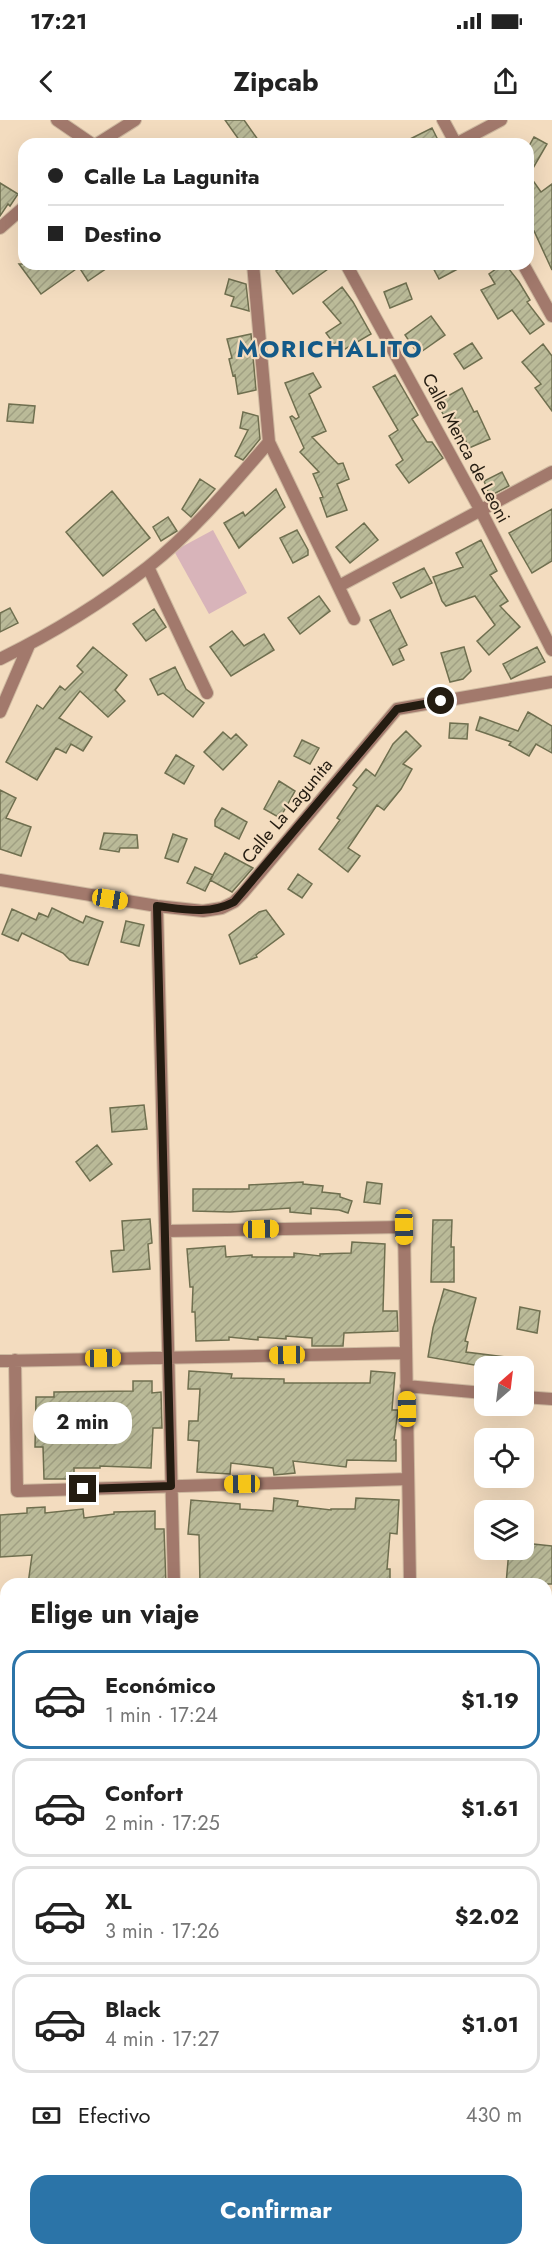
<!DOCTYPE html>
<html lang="es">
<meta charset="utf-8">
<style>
body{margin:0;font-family:Jost,sans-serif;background:#f6f6f6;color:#222;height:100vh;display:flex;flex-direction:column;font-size:22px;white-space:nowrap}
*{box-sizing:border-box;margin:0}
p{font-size:20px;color:#767676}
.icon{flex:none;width:33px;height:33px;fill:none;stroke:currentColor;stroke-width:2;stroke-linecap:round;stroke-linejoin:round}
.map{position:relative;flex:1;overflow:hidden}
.side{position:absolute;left:0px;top:1458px;width:552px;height:678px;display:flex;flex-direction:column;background:#fff;border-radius:18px 18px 0 0;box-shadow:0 6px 24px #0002}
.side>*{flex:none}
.banner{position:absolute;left:18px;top:18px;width:516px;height:132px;border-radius:18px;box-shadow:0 6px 24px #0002;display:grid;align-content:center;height:132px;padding:0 30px;background:#fff}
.needle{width:39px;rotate:28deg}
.tools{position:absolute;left:474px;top:1236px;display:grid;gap:12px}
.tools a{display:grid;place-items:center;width:60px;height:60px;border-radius:12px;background:#fff;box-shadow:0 6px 24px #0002;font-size:30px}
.end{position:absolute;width:27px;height:27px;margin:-14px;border:8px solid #241c11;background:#fff;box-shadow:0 0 0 3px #fff}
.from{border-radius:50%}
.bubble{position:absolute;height:42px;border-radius:18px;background:#fff;box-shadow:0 6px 24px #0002;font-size:20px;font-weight:700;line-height:42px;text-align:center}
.car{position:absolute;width:18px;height:36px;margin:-18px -9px;border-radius:8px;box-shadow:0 0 4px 2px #0007;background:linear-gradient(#f5c518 24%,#345 0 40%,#f5c518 0 76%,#345 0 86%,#f5c518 0)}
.banner b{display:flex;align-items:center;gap:21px;height:57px;font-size:22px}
.banner b+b{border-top:2px solid #e0e0e0}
.banner i{width:15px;height:15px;background:#222}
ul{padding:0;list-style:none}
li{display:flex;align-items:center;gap:18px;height:99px;margin:0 12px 9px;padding:0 18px;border:3px solid #e0e0e0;border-radius:18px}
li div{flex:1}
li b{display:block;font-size:22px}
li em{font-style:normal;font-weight:700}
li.on{border-color:#2b74a8}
li>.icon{width:54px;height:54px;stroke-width:1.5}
h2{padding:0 30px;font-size:27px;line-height:72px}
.pay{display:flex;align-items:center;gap:15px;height:66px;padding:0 30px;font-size:22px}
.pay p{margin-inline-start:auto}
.action{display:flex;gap:12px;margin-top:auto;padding:12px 30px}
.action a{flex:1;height:69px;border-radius:18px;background:#2b74a8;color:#fff;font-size:24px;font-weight:700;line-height:69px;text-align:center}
.status{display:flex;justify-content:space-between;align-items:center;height:42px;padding:0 30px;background:#fff;direction:ltr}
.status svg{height:16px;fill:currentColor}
header{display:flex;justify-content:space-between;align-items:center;height:78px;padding:0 30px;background:#fff;font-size:27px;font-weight:700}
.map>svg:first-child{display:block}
</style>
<div class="status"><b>17:21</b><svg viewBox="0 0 49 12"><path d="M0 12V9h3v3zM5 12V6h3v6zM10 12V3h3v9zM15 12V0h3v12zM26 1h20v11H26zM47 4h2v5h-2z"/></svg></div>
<header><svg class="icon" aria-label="back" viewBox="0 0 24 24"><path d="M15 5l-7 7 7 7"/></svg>Zipcab<svg class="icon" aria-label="share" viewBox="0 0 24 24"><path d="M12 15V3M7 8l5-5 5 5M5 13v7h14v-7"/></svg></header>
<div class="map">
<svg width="552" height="2136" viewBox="0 0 552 2136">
<defs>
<pattern id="building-hatch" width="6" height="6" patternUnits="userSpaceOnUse" patternTransform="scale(1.5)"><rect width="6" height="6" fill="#baba98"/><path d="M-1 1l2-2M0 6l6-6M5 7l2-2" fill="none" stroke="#a09f82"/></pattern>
</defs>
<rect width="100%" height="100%" fill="#f3dcbf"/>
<path fill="#d8b4ba" d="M213 410 247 473 209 494 174 431Z"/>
<path fill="url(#building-hatch)" stroke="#6f6f4f" stroke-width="1.5" d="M225 0H244L261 24H242Z
M432 8 440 24H400Z
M534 17 547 24 529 55 541 72 552 64V150L534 111 528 113V28Z
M0 63 18 74 10 86 8 84 0 96Z
M19 144H113L88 161 79 147 41 174Z
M286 144H335L293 174 276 151Z
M431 144H467L439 159Z
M503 144H505L519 162 530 180 527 182 544 204 530 214 512 190 498 199 481 170 495 164 489 154Z
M229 159 246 164 249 191 231 186 234 177 225 174Z
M406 163 412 179 390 188 384 172Z
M342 167 353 182 371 214 340 232 326 213 341 203 323 182Z
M431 196 445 215 418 234 405 215Z
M251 214 256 270 238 274 235 255 233 256 229 239 232 238 227 219Z
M472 223 482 238 464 249 454 234Z
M543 224 552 236V291L535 268 541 264 522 242Z
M313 253 321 267 309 274 326 311 312 317 338 344 343 343 349 359 337 364 347 390 327 397 320 378 323 377 313 354 319 352 300 332 304 328 290 297 292 296 296 299 299 297 285 263Z
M395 255 418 295 412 299 427 322H432L443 338 409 363 396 345 403 340 389 316 398 310 373 267Z
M462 268 474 292 477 291 490 319 469 328 455 298 447 302 437 282Z
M9 284 35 286 33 303 7 301Z
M243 292 258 296 260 319 243 340 235 336 248 310 240 308Z
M502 352 509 366 490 376 484 361Z
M200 359 215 369 191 397 182 389Z
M276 369 285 387 239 428 224 403 243 392 245 396Z
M112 371 150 418 103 456 66 412Z
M552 389V441L532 453 509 413Z
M168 397 177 411 161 421 153 407Z
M364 403 378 420 350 443 336 427Z
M297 410 308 430V435L293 443 280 418Z
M481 420 497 451 490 455 508 481 500 486 520 507 489 535 477 521 495 505 475 476 446 486 442 481 433 457 463 447 456 433Z
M424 448 432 463 401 478 393 463Z
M319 476 330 491 300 514 288 498Z
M10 488 18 503 0 512V493Z
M154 489 166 507 146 521 133 504Z
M390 490 407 525 399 529 404 540 393 545 370 500Z
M232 511 244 526 264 514 274 530 231 556 210 527Z
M93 527 127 555 115 570 125 581 108 597 80 571 59 598 92 617 83 631 71 624 66 633 56 628 37 660 6 642 37 585 43 589 60 566 65 570 83 552 77 546Z
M464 527 471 551 463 559 450 562 441 533Z
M537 527 545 542 511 559 503 544Z
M175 547 186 569 204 583 193 597 163 573 158 575 150 559Z
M528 592 552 606V633L536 624 529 636 509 625 511 622 476 610 480 597 518 611Z
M450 603 468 604 467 619 449 618Z
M406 611 421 626 403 644 412 649 401 669 384 690 377 685 348 728 360 736 348 752 319 729 340 700 337 698 357 668 353 665 366 649 375 656 393 624Z
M223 612 231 619 236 614 247 625 223 650 204 632Z
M302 620 319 628 310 644 294 636Z
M176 635 194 646 184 664 165 653Z
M279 661 295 671 280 698 264 689Z
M0 670 16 678 6 698 31 707 21 736 0 729Z
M222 688 247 702 239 719 215 706V700Z
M104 713 137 715 138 728H120L119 732 100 729Z
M173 714 187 719 178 742 165 738Z
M225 733 253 748 232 772 210 760Z
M195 747 213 755 205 771 187 763Z
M298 754 312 764 302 778 288 769Z
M52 788 83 803 86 796 103 802 88 845 70 840 63 833 22 813 18 821 2 814 12 789 36 800 39 793 48 797Z
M266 790 284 814 256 835 257 837 240 844 229 815 259 792Z
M126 801 144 805 139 826 121 822Z
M144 985 147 1009 112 1012 110 988Z
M97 1025 112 1044 90 1061 76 1042Z
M303 1062V1064L323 1066 322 1072 340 1074V1077L352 1081 348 1093 339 1090 311 1088V1094L290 1092V1088L230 1092 193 1091V1069H249V1065Z
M367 1062 382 1064 380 1084 364 1082Z
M150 1099 152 1123 148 1124 150 1149 113 1152 111 1131 124 1130 122 1101Z
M433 1100H452L451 1127H454V1162H431Z
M352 1122 385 1124 383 1191H397L398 1211 344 1213 343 1226H312V1218L286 1216V1219L258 1217V1220L229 1217V1220L196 1221 195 1192H192L193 1167H190L187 1129 225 1126 226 1137 252 1135V1137H294V1133L320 1136V1134L351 1133Z
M444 1169 476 1178 465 1221 468 1222 466 1232 514 1238V1246H480L428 1237 433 1208Z
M520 1187 540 1191 537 1213 517 1209Z
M189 1251 232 1254 231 1258 284 1259V1263H370L371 1251 395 1253 392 1290H398L394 1320H396V1341L347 1340 346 1347 293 1341 295 1353 285 1354 274 1355 273 1348 231 1343 230 1354 197 1352 199 1321 188 1320 189 1301H198L200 1269H188Z
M133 1261H152V1273L161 1272 162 1308H153L151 1348 100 1346V1348H74V1359H44L43 1327H35L36 1277H54V1272L133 1271Z
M274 1378 298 1381 297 1386 331 1390V1389H355L356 1378 399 1380 397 1414 390 1413 387 1449H390V1464H200L199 1415 188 1414 191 1380 240 1384V1389L273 1391Z
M45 1387V1393L83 1389 84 1398 114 1394V1392L155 1391V1409H164L166 1464H28L32 1435 0 1437V1395L27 1393V1388Z
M524 1423 552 1426V1464H506L509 1430H524Z"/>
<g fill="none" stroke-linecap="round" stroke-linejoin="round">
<defs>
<path id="street" d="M57 0 92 24
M443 0 456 24
M97 24 135 0
M456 24 501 0
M0 108 24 87
M253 144 269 322 354 499
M346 144 481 391 552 530
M523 144 552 196
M148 447 207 573
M339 466 552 352
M0 539C51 514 103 482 148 447 193 412 231 366 269 322
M0 592 29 525
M0 760 157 786 203 791 222 788 234 782 243 773 397 589 552 562
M157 786 174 1464
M166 1111 404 1107 410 1464
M15 1240 17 1371 408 1359
M0 1241 406 1233
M406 1266 484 1273
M524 1277 552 1279
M546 1487H552
M0 1495H6
M0 1662 6 1663
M0 1792 6 1794"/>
</defs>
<use href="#street" stroke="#ceb9a0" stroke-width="14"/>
<use href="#street" stroke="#a2796c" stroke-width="12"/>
</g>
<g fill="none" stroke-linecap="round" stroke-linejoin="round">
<path stroke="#241c11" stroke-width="8" d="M83 1369 171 1366 157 786C183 789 209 795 234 782L397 589 441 581"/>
</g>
<g text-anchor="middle" stroke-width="4.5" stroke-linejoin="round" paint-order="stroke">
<g font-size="18" fill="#241c11" stroke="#f3dcbf">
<text transform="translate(466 328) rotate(62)" y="6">Calle Menca de Leoni</text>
<text transform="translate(287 691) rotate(-50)" y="6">Calle La Lagunita</text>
</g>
<g font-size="24" font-weight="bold" letter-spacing="1.5" fill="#145a88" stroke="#f3dcbf">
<text x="330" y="237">MORICHALITO</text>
</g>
</g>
</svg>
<div class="tools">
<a><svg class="needle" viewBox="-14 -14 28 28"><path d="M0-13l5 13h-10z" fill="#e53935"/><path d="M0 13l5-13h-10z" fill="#767676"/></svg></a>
<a><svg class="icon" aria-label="locate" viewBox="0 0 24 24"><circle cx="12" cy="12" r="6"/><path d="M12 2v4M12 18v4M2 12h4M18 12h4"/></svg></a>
<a><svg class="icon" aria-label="layers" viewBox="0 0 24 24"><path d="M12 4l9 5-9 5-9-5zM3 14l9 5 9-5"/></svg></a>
</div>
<i class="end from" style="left:441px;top:581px"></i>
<i class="end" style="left:83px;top:1369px"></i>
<div class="bubble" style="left:33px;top:1282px;width:99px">2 min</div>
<i class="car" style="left:110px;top:779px;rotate:99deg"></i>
<i class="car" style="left:404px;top:1107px;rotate:179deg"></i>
<i class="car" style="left:261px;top:1109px;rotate:89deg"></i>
<i class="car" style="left:287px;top:1235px;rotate:269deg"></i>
<i class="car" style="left:103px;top:1238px;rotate:89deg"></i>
<i class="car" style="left:407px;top:1289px;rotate:359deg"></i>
<i class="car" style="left:242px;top:1364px;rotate:269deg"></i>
<div class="banner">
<b><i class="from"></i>Calle La Lagunita</b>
<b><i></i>Destino</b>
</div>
<section class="side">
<h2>Elige un viaje</h2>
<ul>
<li class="on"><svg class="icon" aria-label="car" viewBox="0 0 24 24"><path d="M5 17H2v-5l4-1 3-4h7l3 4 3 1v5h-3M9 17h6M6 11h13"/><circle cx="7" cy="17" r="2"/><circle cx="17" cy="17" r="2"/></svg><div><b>Económico</b><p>1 min · 17:24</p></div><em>$1.19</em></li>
<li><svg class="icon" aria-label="car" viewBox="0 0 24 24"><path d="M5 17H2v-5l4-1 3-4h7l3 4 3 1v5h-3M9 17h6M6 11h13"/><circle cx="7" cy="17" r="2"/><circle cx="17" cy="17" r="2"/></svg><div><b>Confort</b><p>2 min · 17:25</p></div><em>$1.61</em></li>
<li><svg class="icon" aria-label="car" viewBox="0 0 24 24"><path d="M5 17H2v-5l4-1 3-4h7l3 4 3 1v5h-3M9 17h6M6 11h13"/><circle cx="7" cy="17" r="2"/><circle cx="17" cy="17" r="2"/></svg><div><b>XL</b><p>3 min · 17:26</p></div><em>$2.02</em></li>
<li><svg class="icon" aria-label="car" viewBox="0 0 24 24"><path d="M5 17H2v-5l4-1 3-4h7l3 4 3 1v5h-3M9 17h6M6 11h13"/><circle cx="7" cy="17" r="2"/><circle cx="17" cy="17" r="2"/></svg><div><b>Black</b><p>4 min · 17:27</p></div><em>$1.01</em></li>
</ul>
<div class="pay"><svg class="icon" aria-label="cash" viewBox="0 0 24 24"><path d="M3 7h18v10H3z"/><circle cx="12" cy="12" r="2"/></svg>Efectivo<p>430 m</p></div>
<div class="action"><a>Confirmar</a></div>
</section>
</div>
